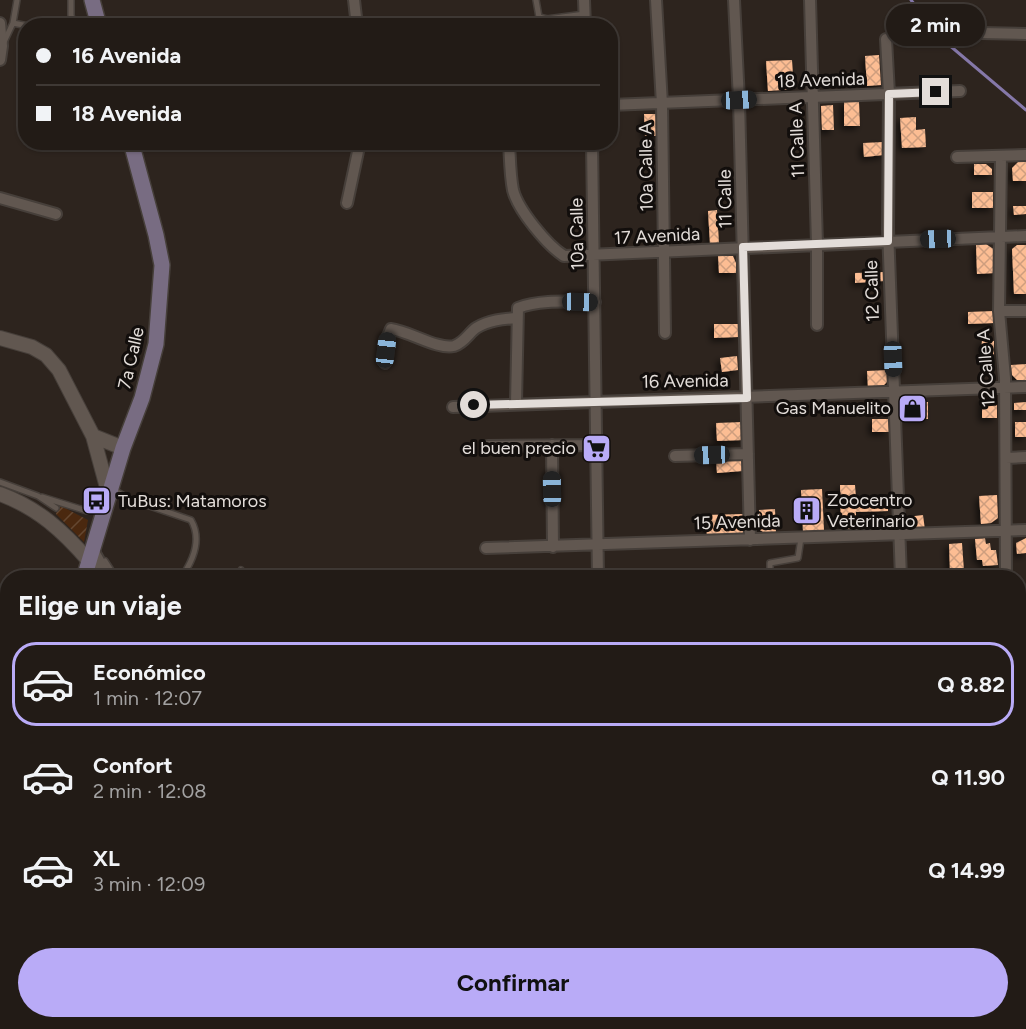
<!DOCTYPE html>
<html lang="es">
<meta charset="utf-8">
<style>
body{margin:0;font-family:Figtree,sans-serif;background:#2e2823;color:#f1f3f6;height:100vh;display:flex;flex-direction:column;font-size:22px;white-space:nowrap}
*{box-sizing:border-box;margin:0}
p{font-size:20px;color:#a2a1a1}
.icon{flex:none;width:33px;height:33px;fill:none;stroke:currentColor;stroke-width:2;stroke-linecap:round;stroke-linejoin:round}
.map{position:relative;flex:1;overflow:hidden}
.details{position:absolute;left:0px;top:570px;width:1026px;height:459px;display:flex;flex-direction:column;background:#221b16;border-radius:24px 24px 0 0;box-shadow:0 2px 4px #0004,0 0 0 2px #3f3935}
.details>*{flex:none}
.banner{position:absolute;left:18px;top:18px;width:600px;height:132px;border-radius:24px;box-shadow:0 2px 4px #0004,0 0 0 2px #3f3935;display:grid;align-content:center;height:132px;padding:0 18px;background:#221b16}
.end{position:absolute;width:27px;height:27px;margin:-14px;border:8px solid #e3ddd9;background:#111;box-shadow:0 0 0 3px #111}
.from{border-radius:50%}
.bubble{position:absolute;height:42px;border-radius:21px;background:#221b16;box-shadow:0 2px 4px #0004,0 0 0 2px #3f3935;font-size:20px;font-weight:700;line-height:42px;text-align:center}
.car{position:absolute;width:18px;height:36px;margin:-18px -9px;border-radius:8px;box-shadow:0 0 4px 2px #0007;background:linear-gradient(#222 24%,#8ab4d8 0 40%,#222 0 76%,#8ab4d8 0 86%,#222 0)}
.banner b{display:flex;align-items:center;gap:21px;height:57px;font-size:22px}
.banner b+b{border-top:2px solid #3f3935}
.banner i{width:15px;height:15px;background:#f1f3f6}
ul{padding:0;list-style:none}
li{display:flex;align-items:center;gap:18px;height:84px;margin:0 12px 9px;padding:0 6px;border:3px solid transparent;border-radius:24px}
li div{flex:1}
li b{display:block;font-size:22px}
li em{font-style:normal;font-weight:700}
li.active{border-color:#b9abf7}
li>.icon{width:54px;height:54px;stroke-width:1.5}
h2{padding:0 18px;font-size:27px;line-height:72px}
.action{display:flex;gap:12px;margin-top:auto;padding:12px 18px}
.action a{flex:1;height:69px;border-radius:36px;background:#b9abf7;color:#111;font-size:24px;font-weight:700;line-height:69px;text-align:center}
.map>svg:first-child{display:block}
</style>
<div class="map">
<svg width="1026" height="1029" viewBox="0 0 1026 1029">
<defs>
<pattern id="garden-furrows" width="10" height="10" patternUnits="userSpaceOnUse" patternTransform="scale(1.5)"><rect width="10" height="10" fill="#4a280f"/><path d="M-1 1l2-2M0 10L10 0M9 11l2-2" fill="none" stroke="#644731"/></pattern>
<pattern id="building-cross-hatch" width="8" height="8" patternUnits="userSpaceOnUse" patternTransform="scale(1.5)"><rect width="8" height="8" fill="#fcbd93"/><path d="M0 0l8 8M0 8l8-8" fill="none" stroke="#ce9e7e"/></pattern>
<filter id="shadow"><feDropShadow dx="-3.5" dy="3.5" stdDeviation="3" flood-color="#0009"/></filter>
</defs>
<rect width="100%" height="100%" fill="#2d241e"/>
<path fill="#3a2c22" d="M438 1022H599V1024L565 1029H438Z"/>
<path fill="url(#garden-furrows)" d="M59 505 88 520 84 542 56 514Z"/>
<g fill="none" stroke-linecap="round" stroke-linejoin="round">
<path stroke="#8578a9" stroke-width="3" d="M911 0 942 39 1026 110"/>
</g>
<path fill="url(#building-cross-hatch)" filter="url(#shadow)" d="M879 55 881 85 867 86 865 56Z
M792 60 794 89 768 91 766 61Z
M844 102H859L860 126H844Z
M833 105 834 130H822L821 106Z
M644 114H656L660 121V136H645Z
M916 117V130L925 129 926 147 902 148 900 118Z
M883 142 884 155 864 157 863 143Z
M1018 162H1026V181H1013L1012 168Z
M974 164H986L992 169V175H974Z
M972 192H993V208H972Z
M1013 206H1026V214L1014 215Z
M717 210 719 243 710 244 708 211Z
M986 244 995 250V273L977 274 976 245Z
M1017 245H1026V294H1014L1012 249Z
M718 256H733L736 263V273H719Z
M884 272 885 281 855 283V273Z
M994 311V323L968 324V312Z
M714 324H738V337L714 338Z
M982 340 994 341V356H981Z
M737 356 738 370 722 372 720 358Z
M1026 364V380H1017L1012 375 1011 365Z
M888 370 889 380 882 387 868 388 867 371Z
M982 397H993L997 403V418H982Z
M912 402H928V419H907L906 404Z
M1026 402V410H1014V403Z
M872 419H888L889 432H872Z
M743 422 744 440 717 441 716 423Z
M1015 422H1026V437H1015Z
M739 457 743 461V471L717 473 716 459Z
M840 485H855L856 498 888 496V511L856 512V529L841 530Z
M822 489 824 530 803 531 801 490Z
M997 495 998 518 991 523 981 524 979 496Z
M775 509 776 533H765L760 530 759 510Z
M743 514 744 538 707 539 706 515Z
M923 515 925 530 912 531 908 528 907 517Z
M985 538 986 544 990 543 991 550H996L998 565 983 566 982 560H977L975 539Z
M1026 538V553L1017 554 1016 543Z
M962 543 964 571 950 572 949 544Z
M1023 738H1026V758H1024Z
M0 825H8V893H0Z
M79 1022H171V1029H79Z
M190 1022H204V1029H190Z
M218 1022H250V1025L245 1026V1029H218Z
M255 1022H364V1029H250V1025H255Z
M383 1022H435V1023L412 1024V1029H383Z
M438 1022H453V1029H438Z
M523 1022H599V1029H524Z
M974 1022H1011L1012 1029H958L974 1026Z"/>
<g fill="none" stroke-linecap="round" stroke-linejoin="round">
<defs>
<path id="service" d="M71 0V15L74 26
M536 0 539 17 547 19 585 14
M13 23 28 26
M4 42 13 23 17 0
M82 142 83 146 95 148 102 142
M0 482 38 496 56 508
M114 490 129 499 191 520C202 539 193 561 181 578
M42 497 87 511
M105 561 116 578
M236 578 241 570
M770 578V563L798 558 801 538
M674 1029 692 1027 695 1029"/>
<path id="minor" d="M354 0 357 26
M584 0 585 26
M656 0 662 104 665 333
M734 0 739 100 750 540
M810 0 817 244V325
M0 23 2 46 0 60
M981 33 1026 34
M886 39 889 94 888 229 901 578
M610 105 960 91
M509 142C510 158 510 175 513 190 518 210 547 245 564 256L1026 236
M592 142 598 578
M1001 156 999 311 1005 378 1006 578
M957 157 1026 155
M0 198 56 214
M347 203 360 142
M999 311H1026
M385 363 388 336 391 329C409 331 438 350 454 346 464 343 469 333 476 328 489 320 503 319 517 318
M516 403 518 308C541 299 570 302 595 302
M453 407 1026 387
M552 445 553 547
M488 446 597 445
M675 456 748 454
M1006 458 1026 457
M486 548 1026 530
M93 550 109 578
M89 561 99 578
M0 592 8 595
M1018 689 1026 688
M1018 698H1026
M0 906H8
M67 1022V1029
M608 1022V1029
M1014 1022V1029"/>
<path id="tertiary" d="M0 338 32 347 46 355 59 370 93 436 109 495
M93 436 123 448
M0 494C38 508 63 531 89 561
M0 694 8 697
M0 809H8
M1018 866 1026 865
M906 1022V1029"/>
<path id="secondary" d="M92 0 99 26
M84 578 123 448 142 398 156 344 162 265 156 235 131 142
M209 1022V1029
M372 1022V1029"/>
</defs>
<use href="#service" stroke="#463f3a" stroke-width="8"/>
<use href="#minor" stroke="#463f3a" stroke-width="14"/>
<use href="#tertiary" stroke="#463f3a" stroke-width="16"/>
<use href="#secondary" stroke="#463f3a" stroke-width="18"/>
<use href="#service" stroke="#615750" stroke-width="5"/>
<use href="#minor" stroke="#615750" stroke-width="10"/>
<use href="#tertiary" stroke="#615750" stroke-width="14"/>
<use href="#secondary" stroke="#786c82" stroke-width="15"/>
</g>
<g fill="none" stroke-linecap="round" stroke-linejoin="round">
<path stroke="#e3ddd9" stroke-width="8" d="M474 405 747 398 743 247 888 241 889 94 936 92"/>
</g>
<defs>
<symbol id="shop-square" viewBox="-11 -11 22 22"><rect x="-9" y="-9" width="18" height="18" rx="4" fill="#b9abf7" stroke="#120e0c"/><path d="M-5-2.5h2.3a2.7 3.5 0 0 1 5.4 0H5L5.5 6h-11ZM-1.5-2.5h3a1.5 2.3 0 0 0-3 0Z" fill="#111"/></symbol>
<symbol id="supermarket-square" viewBox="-11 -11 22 22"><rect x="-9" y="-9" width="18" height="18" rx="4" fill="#b9abf7" stroke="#120e0c"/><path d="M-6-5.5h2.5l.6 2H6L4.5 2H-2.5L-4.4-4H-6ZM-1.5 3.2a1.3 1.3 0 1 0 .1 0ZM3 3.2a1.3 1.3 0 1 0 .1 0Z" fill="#111"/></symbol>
<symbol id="bus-square" viewBox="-11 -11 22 22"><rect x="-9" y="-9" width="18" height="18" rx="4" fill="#b9abf7" stroke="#120e0c"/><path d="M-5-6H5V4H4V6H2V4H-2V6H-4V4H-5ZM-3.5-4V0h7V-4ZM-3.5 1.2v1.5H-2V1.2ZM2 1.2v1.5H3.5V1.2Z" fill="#111"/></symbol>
<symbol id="building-square" viewBox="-11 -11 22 22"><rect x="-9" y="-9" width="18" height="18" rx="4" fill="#b9abf7" stroke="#120e0c"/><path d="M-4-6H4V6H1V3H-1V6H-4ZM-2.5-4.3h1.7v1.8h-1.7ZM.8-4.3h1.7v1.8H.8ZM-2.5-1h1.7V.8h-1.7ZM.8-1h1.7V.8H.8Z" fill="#111"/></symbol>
</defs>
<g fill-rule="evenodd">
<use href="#shop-square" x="896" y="392" width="33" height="33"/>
<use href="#supermarket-square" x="580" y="432" width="33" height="33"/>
<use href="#bus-square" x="80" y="484" width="33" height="33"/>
<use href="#building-square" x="790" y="494" width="33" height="33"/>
</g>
<g text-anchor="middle" stroke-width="6" stroke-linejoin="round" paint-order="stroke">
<g font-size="18" fill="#e3ddd9" stroke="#120e0c">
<text transform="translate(821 80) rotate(-2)" y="6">18 Avenida</text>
<text transform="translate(797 140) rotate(-92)" y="6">11 Calle A</text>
<text transform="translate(646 167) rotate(-91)" y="6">10a Calle A</text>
<text transform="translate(725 199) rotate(-91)" y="6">11 Calle</text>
<text transform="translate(577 234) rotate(-91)" y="6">10a Calle</text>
<text transform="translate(657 236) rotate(-3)" y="6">17 Avenida</text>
<text transform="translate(872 291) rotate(-92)" y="6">12 Calle</text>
<text transform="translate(131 358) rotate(-77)" y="6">7a Calle</text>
<text transform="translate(986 368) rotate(-94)" y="6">12 Calle A</text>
<text transform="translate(685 381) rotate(-1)" y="6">16 Avenida</text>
<text transform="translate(737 522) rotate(-2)" y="6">15 Avenida</text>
</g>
<g font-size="18" fill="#e3ddd9" stroke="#120e0c" text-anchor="end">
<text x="891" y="414">Gas Manuelito</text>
<text x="576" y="454">el buen precio</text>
<text x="827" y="506" text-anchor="start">Zoocentro<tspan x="827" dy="21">Veterinario</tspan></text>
<text x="118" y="507" text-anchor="start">TuBus: Matamoros</text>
</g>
</g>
</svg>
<i class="end from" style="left:474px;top:405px"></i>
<i class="end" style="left:936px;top:92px"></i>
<div class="bubble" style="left:886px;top:4px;width:99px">2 min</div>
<i class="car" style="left:739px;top:100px;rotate:87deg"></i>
<i class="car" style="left:938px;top:239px;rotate:268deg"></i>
<i class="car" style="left:580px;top:302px;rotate:91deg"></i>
<i class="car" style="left:386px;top:350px;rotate:7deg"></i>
<i class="car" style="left:893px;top:359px;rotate:178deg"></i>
<i class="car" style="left:712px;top:455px;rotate:268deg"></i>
<i class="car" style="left:552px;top:489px;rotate:359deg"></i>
<div class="banner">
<b><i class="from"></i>16 Avenida</b>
<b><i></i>18 Avenida</b>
</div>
<section class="details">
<h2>Elige un viaje</h2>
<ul>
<li class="active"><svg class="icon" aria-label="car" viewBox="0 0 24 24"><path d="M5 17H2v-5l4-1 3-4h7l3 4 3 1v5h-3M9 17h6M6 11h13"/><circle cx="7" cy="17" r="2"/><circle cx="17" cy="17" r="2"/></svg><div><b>Económico</b><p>1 min · 12:07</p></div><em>Q 8.82</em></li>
<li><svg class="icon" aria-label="car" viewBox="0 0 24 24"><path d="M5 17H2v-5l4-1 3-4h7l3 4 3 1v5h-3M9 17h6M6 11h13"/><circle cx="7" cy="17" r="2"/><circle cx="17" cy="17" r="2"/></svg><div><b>Confort</b><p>2 min · 12:08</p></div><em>Q 11.90</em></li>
<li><svg class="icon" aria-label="car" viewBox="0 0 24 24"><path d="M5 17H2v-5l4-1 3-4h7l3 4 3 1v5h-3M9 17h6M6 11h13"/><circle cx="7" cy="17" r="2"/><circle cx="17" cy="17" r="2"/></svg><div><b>XL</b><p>3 min · 12:09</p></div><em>Q 14.99</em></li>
</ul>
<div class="action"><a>Confirmar</a></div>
</section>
</div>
